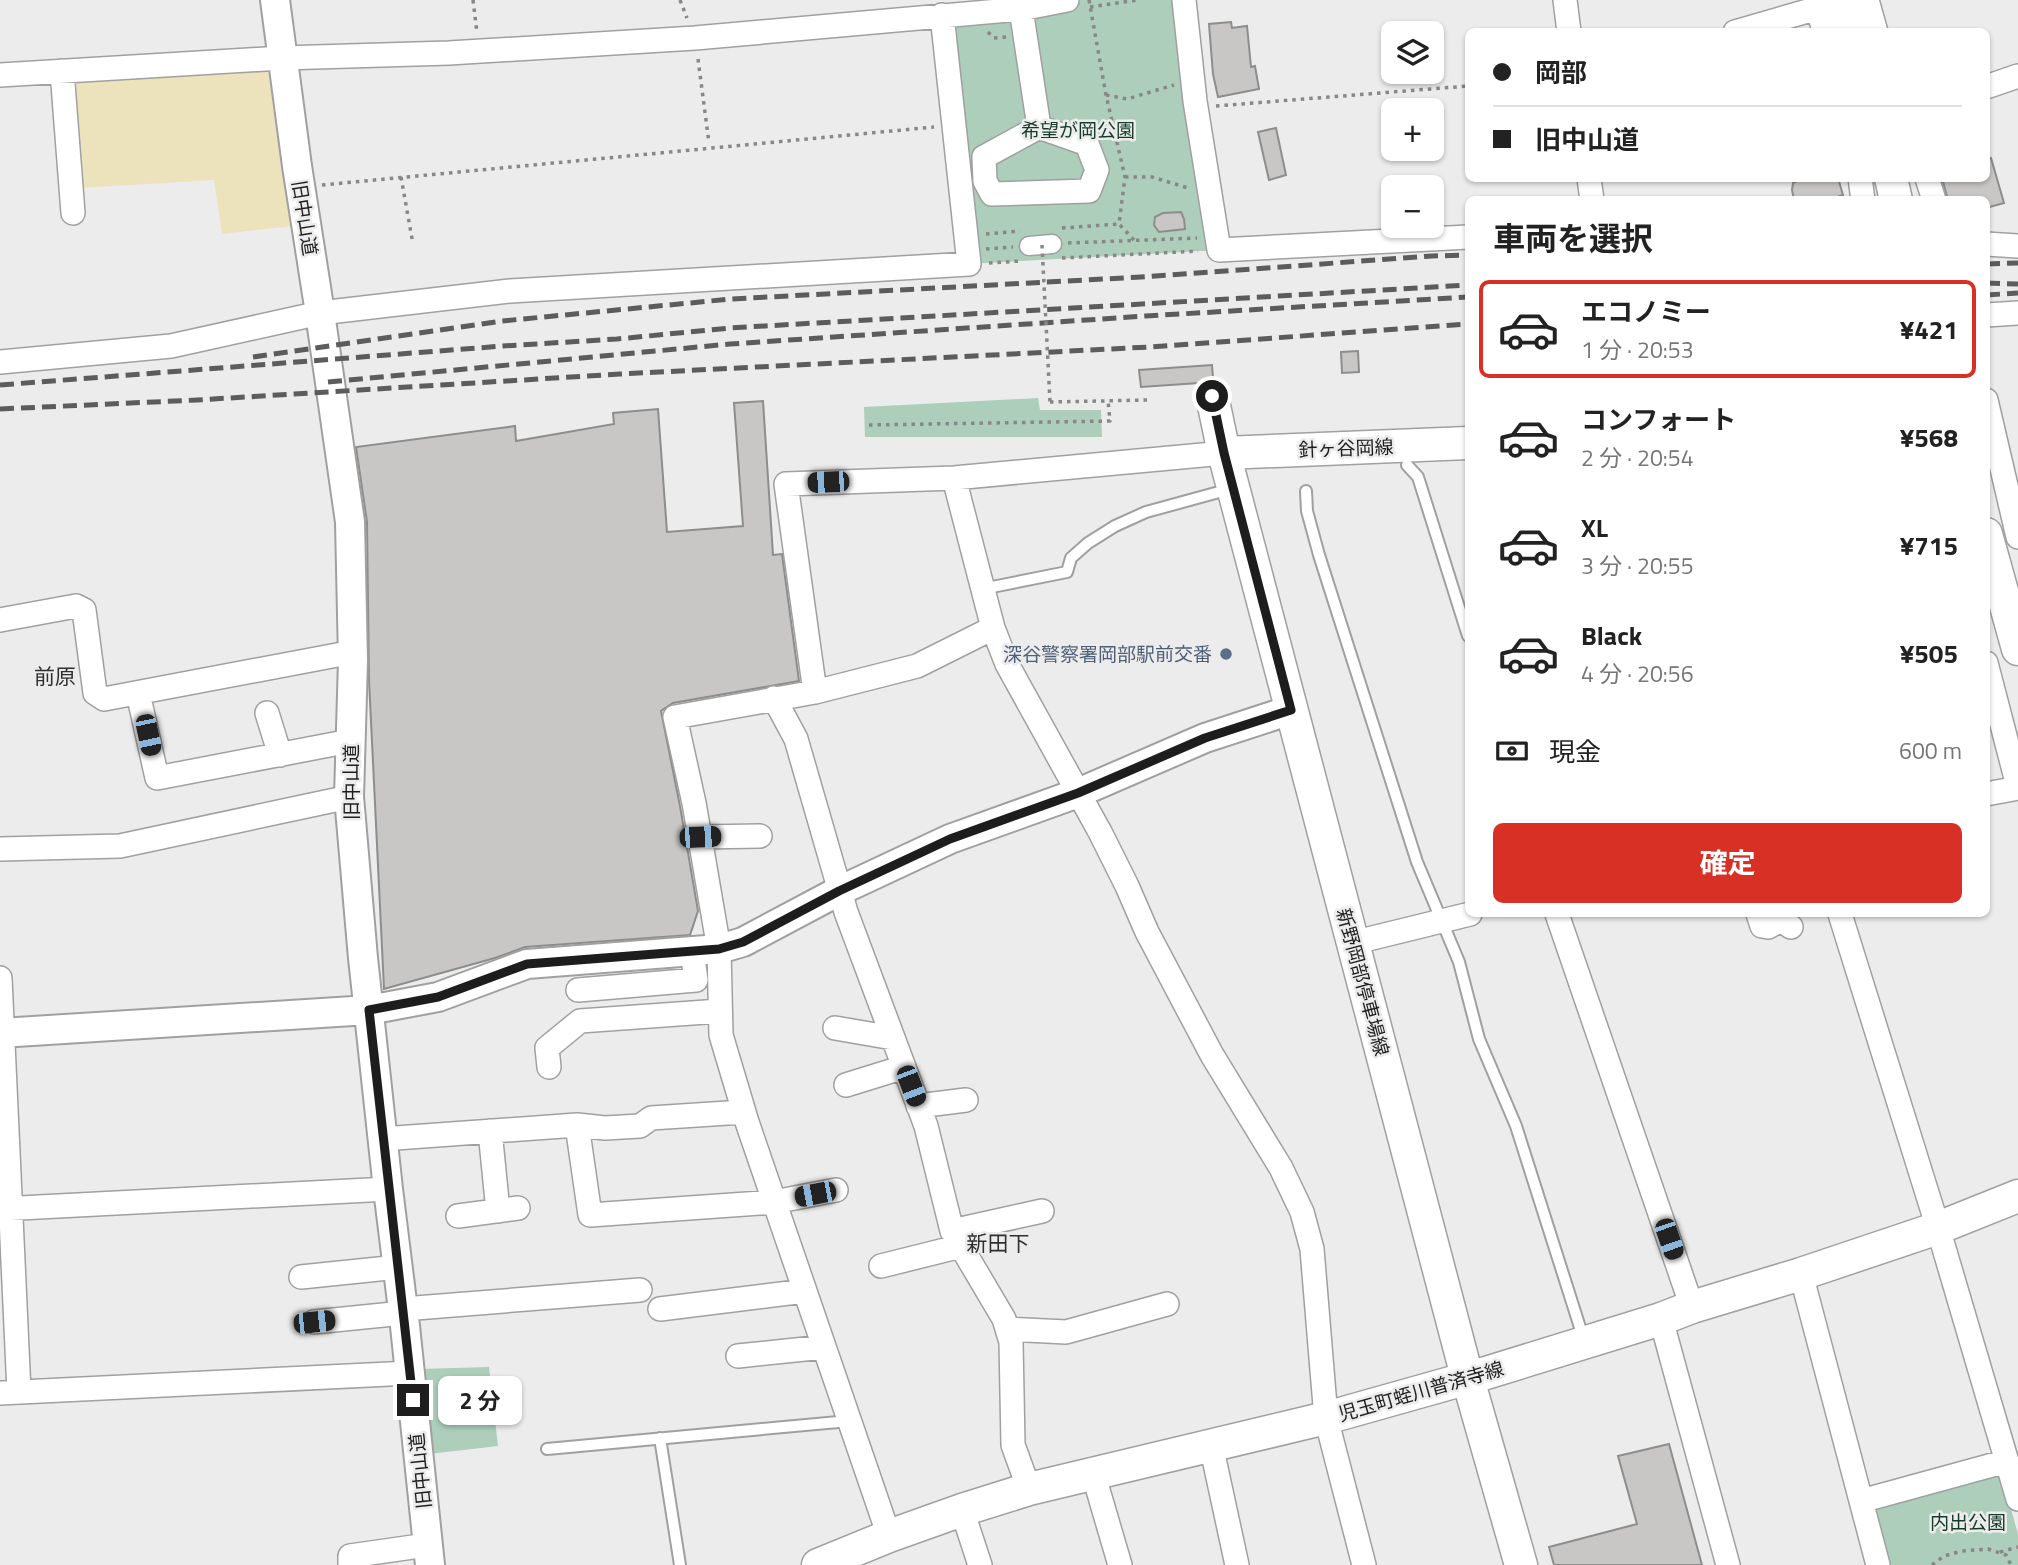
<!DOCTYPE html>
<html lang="ja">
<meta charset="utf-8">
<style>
body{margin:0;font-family:"Titillium Web","Noto Sans JP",sans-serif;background:#f6f6f6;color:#222;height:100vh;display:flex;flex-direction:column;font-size:26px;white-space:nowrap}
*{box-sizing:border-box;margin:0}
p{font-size:23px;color:#767676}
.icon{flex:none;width:38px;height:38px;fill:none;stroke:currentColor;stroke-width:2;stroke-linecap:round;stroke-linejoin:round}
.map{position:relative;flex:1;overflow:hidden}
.sheet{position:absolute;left:1465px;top:196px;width:525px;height:721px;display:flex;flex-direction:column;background:#fff;border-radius:10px;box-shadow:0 2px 5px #0004}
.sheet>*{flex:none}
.top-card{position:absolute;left:1465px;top:28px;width:525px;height:154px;border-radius:10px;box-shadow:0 2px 5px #0004;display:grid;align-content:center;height:154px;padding:0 28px;background:#fff}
.fabs{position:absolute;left:1381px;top:21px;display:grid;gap:14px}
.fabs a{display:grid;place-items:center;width:63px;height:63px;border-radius:10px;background:#fff;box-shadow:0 2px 5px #0004;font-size:35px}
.end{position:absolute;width:32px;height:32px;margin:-16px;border:9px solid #1d1d1e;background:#fff;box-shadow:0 0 0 4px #fff}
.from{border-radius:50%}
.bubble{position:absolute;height:49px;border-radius:10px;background:#fff;box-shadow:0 2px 5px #0004;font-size:23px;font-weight:700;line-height:49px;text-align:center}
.car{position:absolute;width:21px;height:42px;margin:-21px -10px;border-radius:9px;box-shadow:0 0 5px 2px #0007;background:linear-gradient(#222 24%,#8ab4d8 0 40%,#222 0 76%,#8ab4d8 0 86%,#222 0)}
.top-card b{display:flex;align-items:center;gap:24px;height:66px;font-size:26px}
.top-card b+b{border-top:2px solid #e0e0e0}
.top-card i{width:18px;height:18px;background:#222}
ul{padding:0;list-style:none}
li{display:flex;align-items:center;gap:21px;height:98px;margin:0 14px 10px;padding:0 14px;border:4px solid transparent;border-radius:10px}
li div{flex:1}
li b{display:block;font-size:26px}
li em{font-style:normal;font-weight:700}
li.on{border-color:#d93025}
li>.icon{width:63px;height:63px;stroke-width:1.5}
h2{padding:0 28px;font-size:32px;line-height:84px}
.pay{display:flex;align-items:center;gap:18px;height:77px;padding:0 28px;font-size:26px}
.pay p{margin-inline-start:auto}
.action{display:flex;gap:14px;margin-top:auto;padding:14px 28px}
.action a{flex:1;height:80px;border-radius:10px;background:#d93025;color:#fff;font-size:28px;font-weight:700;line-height:80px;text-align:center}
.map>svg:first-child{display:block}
</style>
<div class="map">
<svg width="2018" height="1565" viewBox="0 0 2018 1565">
<rect width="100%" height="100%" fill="#ececed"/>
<path fill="#adceba" d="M1047 0H1184L1219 250 969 264 942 15Z
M1038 398 1040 410H1101L1102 437H865L864 407Z
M489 1367 498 1446 429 1454 418 1369Z
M2000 1470 2018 1534V1565H1890L1874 1503Z"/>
<path fill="#ece3bd" d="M264 69 274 76 292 226 222 234 214 180 80 188 71 80Z"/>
<path fill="#c8c7c6" stroke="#8e8d8d" stroke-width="2" d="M1231 22 1232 28 1247 26 1251 67 1255 66 1259 89 1218 97 1213 74 1209 24Z
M1276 128 1286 175 1269 180 1258 132Z
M1986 158H1991L2004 203 1986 208V200H1948L1942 178H1986Z
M1803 178H1838L1843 195 1828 200H1794L1792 190 1793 183Z
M1181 212 1184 219 1185 229 1159 232 1154 225 1155 217 1163 213Z
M1358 351 1359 372 1342 373 1341 352Z
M1212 365 1213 378H1208L1199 383 1141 387 1139 370Z
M763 401 773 555 782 554 799 681 673 703 661 711 680 806 698 911 690 935 525 947 495 958 384 989 369 680 367 522 356 447 515 426 516 441 614 424 613 413 658 409 667 532 743 526 734 403Z
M1669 1444 1702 1565H1554L1549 1547 1637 1524 1618 1456Z"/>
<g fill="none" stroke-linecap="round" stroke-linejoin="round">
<defs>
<path id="service" d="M1407 465 1418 477 1468 636
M1306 491 1307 511 1319 555 1417 862 1459 962 1479 1039 1516 1126 1584 1340
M982 589 1067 572 1071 558 1088 543 1115 526 1146 512 1230 489
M660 1438 680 1565
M547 1449 849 1421"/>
<path id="pedestrian" d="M1029 246 1052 244"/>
<path id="minor" d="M1184 0 1195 101 1219 250 1468 237
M1565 0 1569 32
M1816 0 1824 32
M1867 0 1876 32
M1021 9 1039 127 1087 144 1097 170 1089 191 992 194 985 181 984 157 1039 127
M1735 32 1818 8
M62 71 73 213
M0 75 282 58 449 53 695 38 1021 9 1067 0
M1986 87 2018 76
M1589 178 1592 200
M1860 178 1863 200
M1927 178 1934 200
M1986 244 2018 246
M1986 315 2018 313
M0 362 171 346 320 313 510 291 969 264 942 15
M1986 400 2018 537
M954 478 993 628 1007 664 1100 832 1127 886 1147 932 1212 1055 1281 1168 1302 1212 1312 1249 1326 1418 1364 1565
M0 620 76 606 84 610 95 693 104 699 353 652
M1986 663 2018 786
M815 692 786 484 954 478 1224 453
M138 693 157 778 350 741
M774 698 796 739 846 912 926 1126 952 1231 1004 1319 1011 1342 1013 1445 1029 1489
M267 713 280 755
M1986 794 2018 788
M700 837 760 836
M0 849 120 846 349 797
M1557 914 1692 1307
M1758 914 1762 926 1768 927 1781 920 1791 927
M1840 914 1938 1228 2018 1499
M1352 943 1470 914
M0 978 19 1392
M578 990 696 980 692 951
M835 1028 893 1038
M549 1067 547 1048 580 1021 720 1011
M846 1085 904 1067
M918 1106 966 1100
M577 1125 605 1128 640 1126 651 1118 743 1112
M490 1131 498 1211
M382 1139 577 1125 590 1215 774 1202 836 1190
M0 1209 388 1189
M458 1216 518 1208
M952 1231 1042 1211
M881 1266 961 1246
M1801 1274 1878 1565
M301 1277 398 1267
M403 1309 640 1290
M660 1309 805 1291
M1661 1319 1728 1565
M314 1322 403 1313
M1007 1329 1066 1332 1167 1304
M738 1356 824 1347
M0 1393 410 1373
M1211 1445 1237 1565
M1093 1473 1120 1565
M1861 1501 2007 1461
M962 1510 980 1565
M889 1536 747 1122 721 1035 719 949 694 803 675 717 815 692 917 666 993 628
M350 1565V1556L427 1545"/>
<path id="tertiary" d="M275 0 297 166 320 313 350 522 353 660 349 797 363 958 388 1189 405 1326 430 1565
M1014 0 1021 9
M0 1033 369 1010 438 997 527 964 719 949 743 942 839 891 950 839 1078 793 1205 738 1291 710"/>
<path id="secondary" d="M1841 0 1850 32
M1891 178 1896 200
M1212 396 1224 453 1464 1365 1521 1565
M1224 453 1468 443
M1986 534 2018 649
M818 1565 889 1536 962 1510 1029 1489 1326 1418 1486 1373 1661 1319 1692 1307 1801 1274 1938 1228 2018 1196"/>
</defs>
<use href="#service" stroke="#a0a0a1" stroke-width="14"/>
<use href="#pedestrian" stroke="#a0a0a1" stroke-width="21"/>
<use href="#minor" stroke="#a0a0a1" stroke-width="26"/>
<use href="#tertiary" stroke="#a0a0a1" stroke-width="32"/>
<use href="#secondary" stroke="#a0a0a1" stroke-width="35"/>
<path stroke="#878788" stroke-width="3.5" stroke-dasharray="3.5 5" stroke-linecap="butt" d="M473 0 477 33
M680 0 687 18
M1089 0 1106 95 1125 177 1119 224 1134 240
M1090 7 1137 0
M988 32 994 38 1006 37
M698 59 709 143
M1106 95 1127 99 1174 85
M1216 106 1468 86
M401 177 413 244
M1125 177H1152L1188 188
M322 185 934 127
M1062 228 1119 224
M986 234 1020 231
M1068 243 1197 238
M986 249 1013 247
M1062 258 1198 251
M989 263 1020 261
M1050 402 1148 400
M869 425 1110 421 1108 400
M2000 1552 2018 1547
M1932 1565 1944 1556 1962 1551 1988 1549 2006 1555 2011 1565"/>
<use href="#service" stroke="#fff" stroke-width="10"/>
<use href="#pedestrian" stroke="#fff" stroke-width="18"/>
<use href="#minor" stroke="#fff" stroke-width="23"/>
<use href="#tertiary" stroke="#fff" stroke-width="28"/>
<use href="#secondary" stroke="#fff" stroke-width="32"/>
<path stroke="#5c5c5d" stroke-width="5" stroke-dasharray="14 7" stroke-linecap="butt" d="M1986 264 2018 263
M1986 283 2018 284
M1986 295 2018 293
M253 357 502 321 731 299 1141 277 1432 256 1468 255
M328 382 730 344 1146 316 1468 297
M0 385 503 346 617 339 730 328 1468 285
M0 409 197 400 620 374 1149 347 1468 324"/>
<path stroke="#878788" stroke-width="3.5" stroke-dasharray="3.5 5" stroke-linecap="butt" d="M1042 245 1050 402"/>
</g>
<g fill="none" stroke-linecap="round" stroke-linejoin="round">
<path stroke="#1d1d1e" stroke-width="9" d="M413 1400 369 1010 438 997 527 964 719 949 743 942 839 891 950 839 1078 793 1205 738 1291 710 1224 453 1212 396"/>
</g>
<circle fill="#5c6f8a" stroke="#ececed" stroke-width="2.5" cx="1226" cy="654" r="7"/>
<g text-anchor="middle" stroke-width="5" stroke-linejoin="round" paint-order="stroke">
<g font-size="19" fill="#133b27" stroke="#ececed">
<text x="1078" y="137">希望が岡公園</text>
<text x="1968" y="1529">内出公園</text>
</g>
<g font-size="19" fill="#1d1d1e" stroke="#ececed">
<text transform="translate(305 218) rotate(81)" y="7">旧中山道</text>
<text transform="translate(1346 448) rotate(-2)" y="7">針ヶ谷岡線</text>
<text transform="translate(351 782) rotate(-90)" y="7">旧中山道</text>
<text transform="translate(1363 982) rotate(75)" y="7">新野岡部停車場線</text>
<text transform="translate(1421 1391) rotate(-16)" y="7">児玉町蛭川普済寺線</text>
<text transform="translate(420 1471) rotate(-96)" y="7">旧中山道</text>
</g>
<g font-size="19" fill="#4e5e75" stroke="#ececed" text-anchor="end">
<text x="1212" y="661">深谷警察署岡部駅前交番</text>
</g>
<g font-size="21" fill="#2f2f2f" stroke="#ececed">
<text x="55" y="684">前原</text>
<text x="998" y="1251">新田下</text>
</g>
</g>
</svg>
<div class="fabs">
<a><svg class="icon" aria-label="layers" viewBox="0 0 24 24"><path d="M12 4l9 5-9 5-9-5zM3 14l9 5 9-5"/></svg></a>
<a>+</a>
<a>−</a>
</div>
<i class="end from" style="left:1212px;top:396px"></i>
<i class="end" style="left:413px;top:1400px"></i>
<div class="bubble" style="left:438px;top:1376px;width:84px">2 分</div>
<i class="car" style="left:828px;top:482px;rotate:268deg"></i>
<i class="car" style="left:148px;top:735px;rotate:168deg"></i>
<i class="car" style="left:700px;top:837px;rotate:88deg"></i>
<i class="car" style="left:911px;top:1086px;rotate:159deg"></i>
<i class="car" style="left:815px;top:1194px;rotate:259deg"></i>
<i class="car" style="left:1669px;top:1239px;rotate:161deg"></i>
<i class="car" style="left:314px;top:1322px;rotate:84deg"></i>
<div class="top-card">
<b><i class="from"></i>岡部</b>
<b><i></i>旧中山道</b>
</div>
<section class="sheet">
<h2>車両を選択</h2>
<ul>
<li class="on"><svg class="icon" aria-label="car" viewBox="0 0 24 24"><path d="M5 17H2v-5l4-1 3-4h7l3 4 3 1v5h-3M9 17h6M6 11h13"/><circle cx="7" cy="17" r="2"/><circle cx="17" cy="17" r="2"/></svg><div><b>エコノミー</b><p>1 分 · 20:53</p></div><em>¥421</em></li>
<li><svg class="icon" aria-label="car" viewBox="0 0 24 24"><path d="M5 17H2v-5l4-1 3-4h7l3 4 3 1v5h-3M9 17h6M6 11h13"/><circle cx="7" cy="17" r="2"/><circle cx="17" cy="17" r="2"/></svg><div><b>コンフォート</b><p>2 分 · 20:54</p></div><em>¥568</em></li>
<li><svg class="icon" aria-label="car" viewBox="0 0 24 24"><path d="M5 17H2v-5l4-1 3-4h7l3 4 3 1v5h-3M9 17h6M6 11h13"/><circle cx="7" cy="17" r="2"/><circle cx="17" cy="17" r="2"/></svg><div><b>XL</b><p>3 分 · 20:55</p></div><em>¥715</em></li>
<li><svg class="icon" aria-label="car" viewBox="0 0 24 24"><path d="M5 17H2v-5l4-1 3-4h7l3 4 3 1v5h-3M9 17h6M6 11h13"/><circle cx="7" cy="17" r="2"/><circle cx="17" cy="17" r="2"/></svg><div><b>Black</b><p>4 分 · 20:56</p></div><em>¥505</em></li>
</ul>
<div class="pay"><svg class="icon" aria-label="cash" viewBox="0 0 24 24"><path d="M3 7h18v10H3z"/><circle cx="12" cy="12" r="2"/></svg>現金<p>600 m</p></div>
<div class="action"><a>確定</a></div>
</section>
</div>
